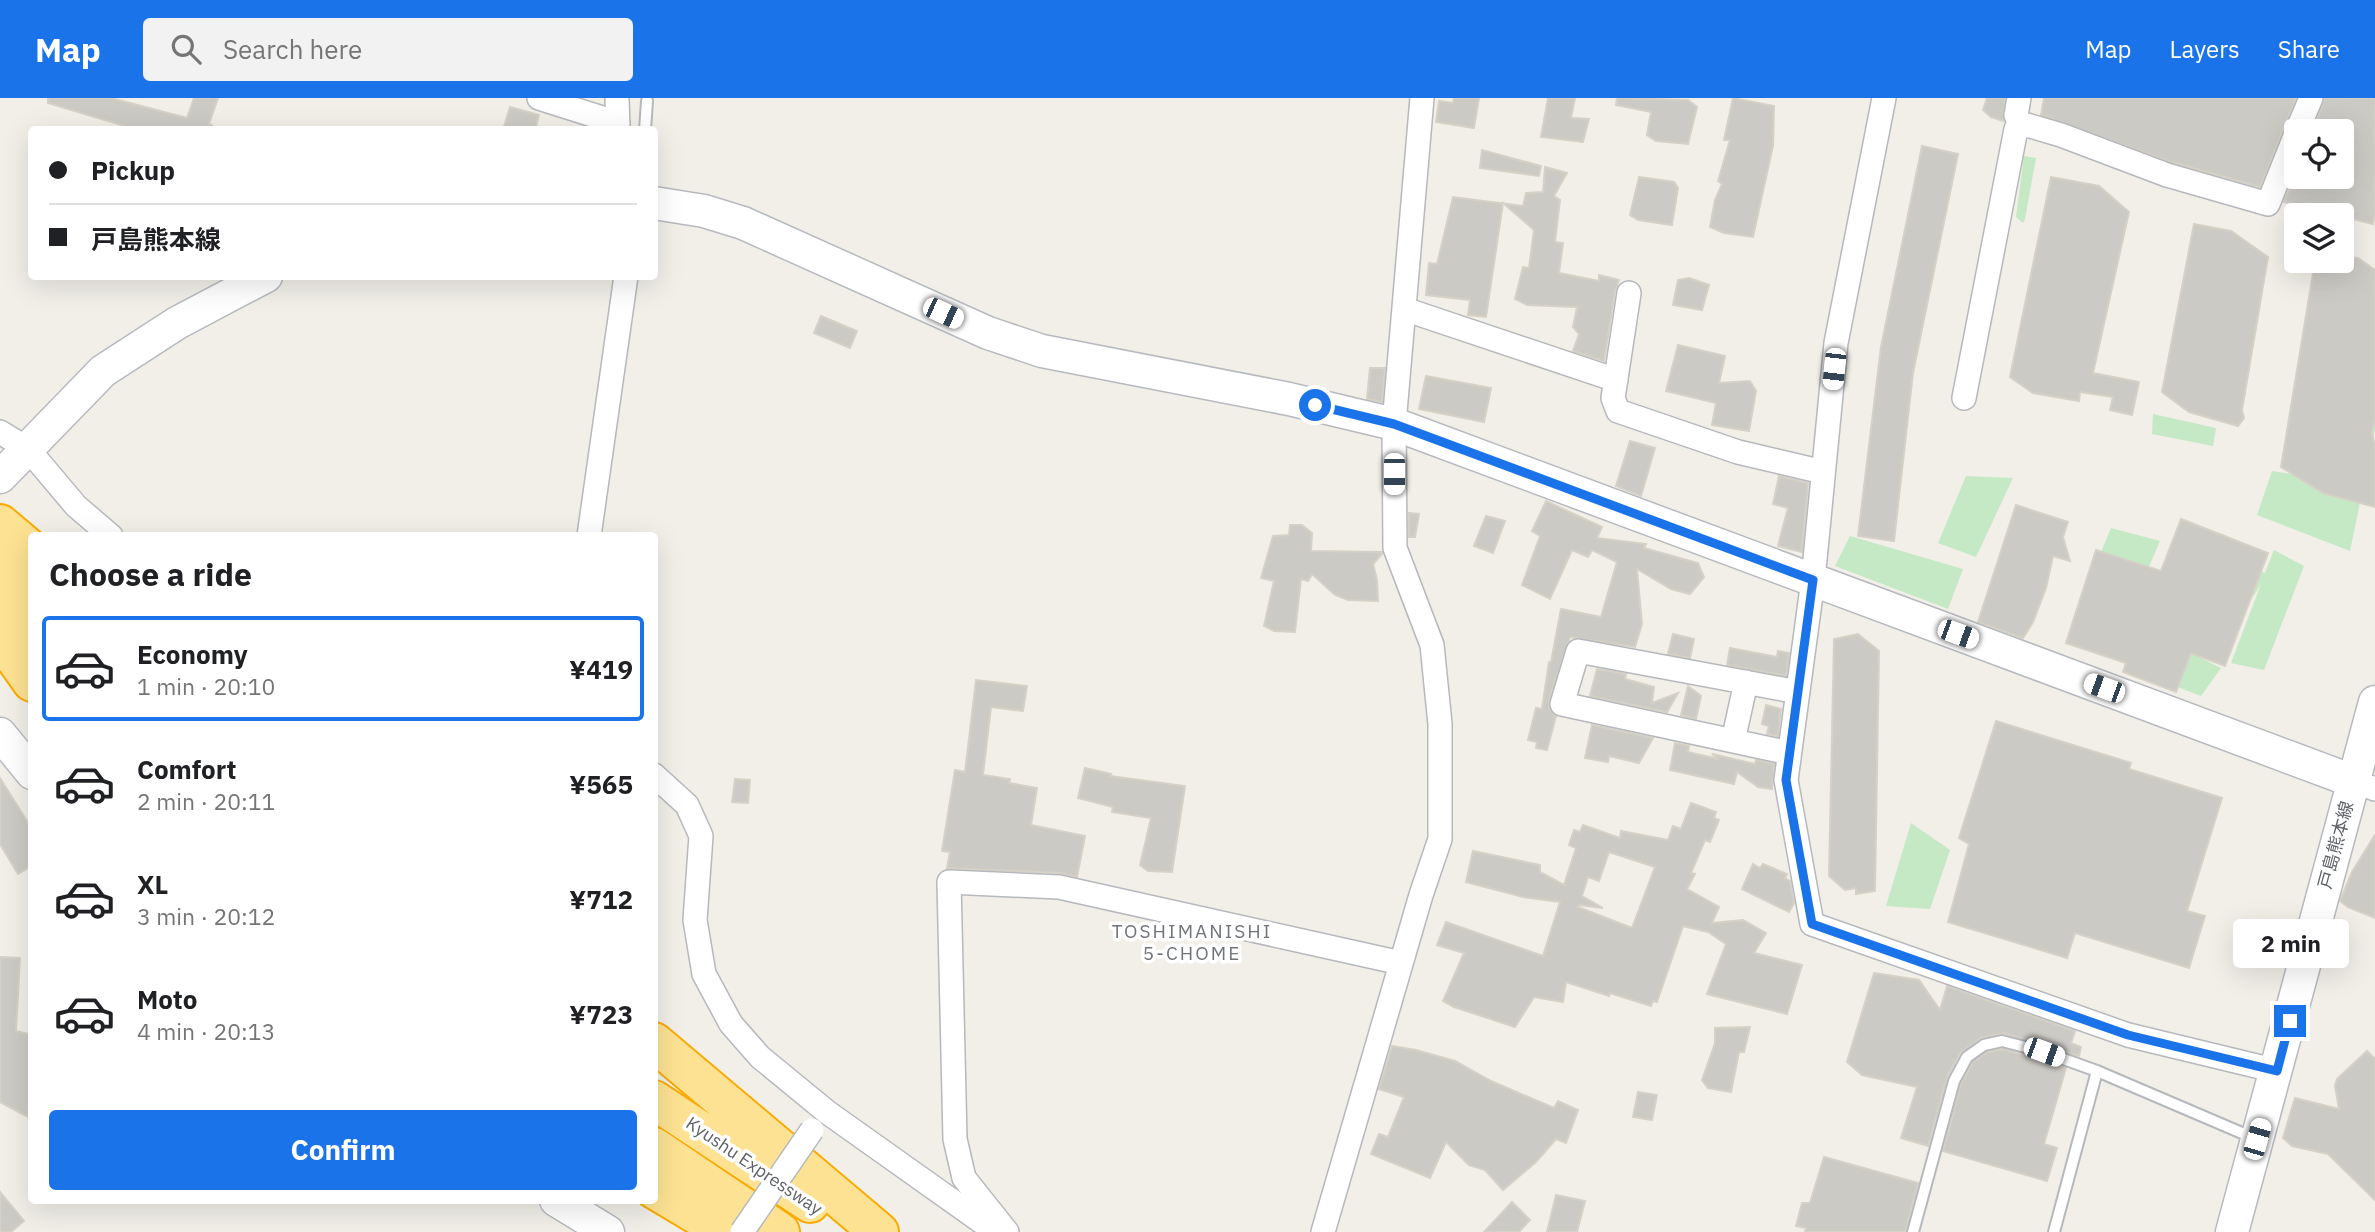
<!DOCTYPE html>
<meta charset="utf-8">
<style>
body{margin:0;font-family:"IBM Plex Sans","Noto Sans JP",sans-serif;background:#f2f2f2;color:#202124;height:100vh;display:flex;flex-direction:column;font-size:26px;white-space:nowrap}
*{box-sizing:border-box;margin:0}
p{font-size:23px;color:#757577}
.icon{flex:none;width:38px;height:38px;fill:none;stroke:currentColor;stroke-width:2;stroke-linecap:round;stroke-linejoin:round}
.map{position:relative;flex:1;overflow:hidden}
.sheet{position:absolute;left:28px;top:434px;width:630px;height:672px;display:flex;flex-direction:column;background:#fff;border-radius:7px;box-shadow:0 7px 28px #0002}
.sheet>*{flex:none}
.guide{position:absolute;left:28px;top:28px;width:630px;height:154px;border-radius:7px;box-shadow:0 7px 28px #0002;display:grid;align-content:center;height:154px;padding:0 21px;background:#fff}
.buttons{position:absolute;left:2284px;top:21px;display:grid;gap:14px}
.buttons a{display:grid;place-items:center;width:70px;height:70px;border-radius:7px;background:#fff;box-shadow:0 7px 28px #0002;font-size:35px}
.end{position:absolute;width:32px;height:32px;margin:-16px;border:9px solid #1a73e8;background:#fff;box-shadow:0 0 0 4px #fff}
.from{border-radius:50%}
.bubble{position:absolute;height:49px;border-radius:7px;background:#fff;box-shadow:0 7px 28px #0002;font-size:23px;font-weight:800;line-height:49px;text-align:center}
.car{position:absolute;width:21px;height:42px;margin:-21px -10px;border-radius:9px;box-shadow:0 0 5px 2px #0007;background:linear-gradient(#fff 24%,#345 0 40%,#fff 0 76%,#345 0 86%,#fff 0)}
.guide b{display:flex;align-items:center;gap:24px;height:66px;font-size:26px}
.guide b+b{border-top:2px solid #e0e0e0}
.guide i{width:18px;height:18px;background:#202124}
ul{padding:0;list-style:none}
li{display:flex;align-items:center;gap:21px;height:105px;margin:0 14px 10px;padding:0 7px;border:4px solid transparent;border-radius:7px}
li div{flex:1}
li b{display:block;font-size:26px}
li em{font-style:normal;font-weight:800}
li.on{border-color:#1a73e8}
li>.icon{width:63px;height:63px;stroke-width:1.5}
h2{padding:0 21px;font-size:32px;line-height:84px}
.action{display:flex;gap:14px;margin-top:auto;padding:14px 21px}
.action a{flex:1;height:80px;border-radius:7px;background:#1a73e8;color:#fff;font-size:28px;font-weight:800;line-height:80px;text-align:center}
header{display:flex;align-items:center;gap:42px;box-sizing:border-box;height:98px;padding:0 35px;background:#1a73e8;color:#fff}
header strong{font-size:33px}
nav{display:flex;gap:38px;margin-inline-start:auto;font-size:24px}
.search{width:490px;height:63px;background:#f2f2f2;display:flex;align-items:center;gap:18px;box-sizing:border-box;padding:0 24px;border-radius:7px;color:#757577;font-size:26px}
.map>svg:first-child{display:block}
</style>
<header>
<strong>Map</strong>
<div class="search"><svg class="icon" aria-label="search" viewBox="0 0 24 24"><circle cx="10" cy="10" r="6"/><path d="M15 15l6 6"/></svg>Search here</div>
<nav><a>Map</a><a>Layers</a><a>Share</a></nav>
</header>
<div class="map">
<svg width="2375" height="1134" viewBox="0 0 2375 1134">
<rect width="100%" height="100%" fill="#f1efe8"/>
<path fill="#c5e8c5" d="M2024 58 2036 60 2025 121 2023 125 2016 119Z
M2375 184V332L2350 453 2257 417 2272 373 2330 382Z
M2153 316 2216 330 2213 348 2152 336Z
M1966 378 2013 380 1976 459 1938 445Z
M2111 430 2160 443 2147 473 2101 454Z
M2196 437 2265 475 2274 452 2304 468 2264 572 2231 565 2261 486 2221 549Z
M1850 438 1963 471 1948 511 1835 468Z
M2191 555 2221 570 2201 598 2178 589Z
M1911 725 1950 752 1930 811 1886 808Z"/>
<path fill="#cccac5" stroke="#d6d1c6" stroke-width="2" fill-rule="evenodd" d="M48 0H111L187 20 194 0H218L209 26 212 27 211 32H138L48 5Z
M1454 0H1479L1474 30 1436 24 1439 3 1453 5Z
M1548 0H1575L1571 20 1589 21 1583 44 1541 39Z
M1617 0 1688 2 1697 9 1688 46 1656 43 1647 37 1651 14 1616 7Z
M1733 0 1774 8 1773 48 1753 139 1724 135 1710 129 1715 102 1722 86 1718 83 1730 42H1724Z
M1987 0H2005L2003 23 1991 19 1983 12Z
M2044 0H2296L2260 89 2171 64 2041 17Z
M2325 0H2375V115L2373 126 2284 104 2294 79H2342V33H2312Z
M510 9 539 17 535 32H503Z
M1922 48 1958 56 1913 275 1894 443 1858 438 1881 249Z
M1482 52 1541 68 1539 78 1480 70Z
M1545 69 1567 75 1554 98 1560 102 1555 144 1563 145 1559 175 1599 183V177L1619 182 1615 193 1604 263 1573 253 1579 236 1573 229 1577 209 1527 207 1515 201 1523 169 1529 170 1534 132 1503 105 1486 219 1468 217 1470 202 1426 197 1429 165 1437 166 1453 99 1523 108 1526 95 1543 94Z
M1639 79 1674 84 1678 90 1672 127 1638 122 1630 117Z
M2051 79 2099 88 2129 114 2093 275 2139 284 2132 317 2110 312 2113 299 2080 294 2079 303 2033 295 2010 279Z
M2194 126 2231 133 2268 159 2242 312 2244 320 2238 328 2189 314 2162 294Z
M2342 158 2358 160 2375 172V321L2372 334 2375 349V409L2323 395 2281 369 2315 163H2342Z
M1689 180 1709 187 1702 212 1673 207 1678 182Z
M821 218 857 233 850 250 814 235Z
M1678 247 1725 258 1719 285 1750 283 1756 293 1749 333 1712 327 1716 305 1666 293Z
M1370 270H1385L1382 304 1367 301Z
M1426 278 1491 290 1484 324 1419 311Z
M1630 343 1655 350 1641 398 1616 388Z
M1779 378 1808 385 1802 454 1778 448 1788 410 1773 406Z
M1546 403 1602 429 1597 440 1646 446 1644 450 1698 465 1704 479 1690 496 1671 491 1637 471 1642 526 1635 549 1570 539 1549 602V610L1556 618 1547 652 1536 650 1537 644 1528 642 1536 610 1542 611 1549 564H1551L1561 511 1601 519 1617 464 1592 452 1588 459 1572 452 1550 501 1522 487 1540 438 1532 433Z
M2016 407 2068 424 2063 439 2070 463 2053 458 2046 490 2033 524 2023 540 1978 524Z
M1409 415 1419 416 1415 439H1409Z
M1486 418 1505 423 1493 455 1474 448Z
M2181 421 2268 455 2225 568 2191 555 2176 594 2123 574 2126 565 2066 545 2096 452 2161 473Z
M1290 427H1302L1312 435 1311 453 1382 454V456L1373 466 1377 482 1378 503 1348 502 1335 497 1312 476 1308 483 1301 481 1295 534 1274 533 1264 528 1274 483 1261 480 1273 438 1289 437Z
M1673 536 1694 541 1690 560 1668 556Z
M1858 536 1879 553 1875 793 1856 796V790L1845 792 1829 778 1834 541Z
M1730 550 1777 559 1778 553 1789 555 1786 578 1727 567Z
M1597 571 1626 576 1625 581 1654 589 1652 605 1678 595 1667 614 1590 598Z
M976 582 1027 588 1023 613 991 609 983 677 1010 681 1009 685 1037 690 1031 727 1085 738 1077 779 1060 775 947 770 950 754 942 753 955 672 965 674Z
M1688 588 1701 598 1696 621 1681 617Z
M1766 607 1781 611 1778 638 1767 636 1769 628 1762 626Z
M1996 623 2131 665 2129 671 2222 700 2187 813 2205 818 2189 870 2075 835 2067 860 1948 824 1969 746 1959 740Z
M1592 627 1653 640 1639 665 1609 658 1608 664 1585 660Z
M1675 645 1689 648 1688 654 1718 661 1712 656 1755 666 1756 662 1774 666 1772 691 1758 689 1737 674 1734 686 1670 672Z
M1085 670 1111 676 1110 678 1185 688 1172 774 1148 773 1140 767 1151 720 1112 714 1113 709 1078 700Z
M0 680 32 731V768L18 776 0 746Z
M735 681 750 682 748 705 732 704Z
M1691 705 1716 714 1714 720 1719 722 1710 744 1705 742 1691 775 1695 776 1687 791 1719 809 1712 825 1743 822 1766 835 1754 855 1802 867 1787 916 1707 896 1726 846 1708 834 1683 828 1657 904 1653 903 1651 908 1610 895 1609 898 1566 884 1563 904 1534 899 1515 929 1454 909 1443 903 1464 855 1437 847 1446 824 1543 858 1560 804 1523 799 1466 784 1473 753 1540 767V774L1564 787 1576 750 1569 747 1574 732 1580 734 1583 727 1620 740 1621 733 1668 742 1673 728 1681 731ZM1609 754 1655 769 1632 830 1578 809 1579 807 1603 810 1582 798 1588 779 1599 783Z
M2375 737V820L2348 809 2340 803 2352 774Z
M1753 766 1760 770 1763 766 1787 776 1785 780 1790 783 1794 805 1789 814 1742 791Z
M0 859 20 860 16 933 32 937V1021L0 1004Z
M1874 875 1919 882 1940 912 1947 888 2075 933 2071 945 2081 949 2079 958 2004 935 1980 940 1960 955 1947 979 1928 1048 1901 1040 1917 989 1862 977 1847 964Z
M1750 929 1744 954H1739L1731 994 1708 990 1702 982 1715 945V930Z
M1392 948 1416 952 1455 963 1491 983 1554 1010 1558 1003 1578 1012 1566 1045 1556 1041 1536 1064 1503 1092 1485 1072 1469 1067 1446 1044 1430 1080 1371 1056 1379 1036 1388 1039 1404 999 1379 991Z
M2002 951 2066 970 2044 1046 2057 1050 2047 1083 1943 1053 1961 986 1973 964 1987 954Z
M2367 953 2375 961V1102L2328 1056 2292 1048 2283 1040 2295 1000 2339 1011 2335 988 2337 981Z
M1638 994 1657 997 1652 1022 1633 1019Z
M1824 1059 1918 1085 1905 1134H1805L1806 1130 1796 1128 1802 1105H1810Z
M0 1094 24 1123 11 1134H0Z
M1556 1097 1585 1103 1577 1134H1547Z
M1512 1104 1530 1122 1519 1134H1484Z"/>
<g fill="none" stroke-linecap="round" stroke-linejoin="round">
<defs>
<path id="lane" d="M645 32 647 3
M2097 973 2256 1041
M1913 1134 1954 983 1967 959 1984 947 2002 943 2044 954 2097 973 2054 1134"/>
<path id="street" d="M539 0 618 25
M617 0 618 32
M1884 0 1836 245 1813 482 1786 682 1812 826 2128 937 2277 973
M2019 0 2016 17 2021 29
M2297 33 2311 0
M1629 195 1613 300 1618 313 1738 354 1823 374
M1404 211 1616 282
M1964 300 2016 31 2027 27 2061 37 2167 77 2268 106 2296 36
M0 334 28 351 76 408 111 438
M589 438 626 178
M1733 643 1746 584
M1789 655 1562 606 1578 553 1798 594
M654 677 687 707 701 738 695 822 704 876 731 926 760 959 827 1014 996 1134
M2353 683 2375 691
M1007 1134 964 1080 955 1041 949 784 1059 789 1401 865
M1323 1134 1421 797 1440 741V626L1432 547 1395 450 1394 326 1422 0"/>
<path id="secondary" d="M654 105 704 113 743 125 988 235 1042 253 1289 301 1394 326 2353 683
M0 379 103 273 177 225 266 178
M0 636 32 675
M556 1102 608 1134
M2232 1134 2375 604"/>
<path id="highway" d="M0 426 32 453
M0 465 32 495
M0 501 32 532
M0 539 32 584
M654 944 879 1134
M654 1002 810 1105
M654 1049 780 1134
M654 1091 726 1134"/>
</defs>
<use href="#lane" stroke="#b5b8bc" stroke-width="14"/>
<use href="#street" stroke="#b5b8bc" stroke-width="26"/>
<use href="#secondary" stroke="#b6babf" stroke-width="35"/>
<use href="#highway" stroke="#f9ab00" stroke-width="42"/>
<use href="#lane" stroke="#fff" stroke-width="10"/>
<use href="#street" stroke="#fff" stroke-width="23"/>
<use href="#secondary" stroke="#fff" stroke-width="32"/>
<use href="#highway" stroke="#fde293" stroke-width="38"/>
<defs>
<path id="street-bridge" d="M742 1134 812 1032"/>
</defs>
<use href="#street-bridge" stroke="#b5b8bc" stroke-width="26" stroke-linecap="butt"/>
<use href="#street-bridge" stroke="#fff" stroke-width="23"/>
</g>
<g fill="none" stroke-linecap="round" stroke-linejoin="round">
<path stroke="#1a73e8" stroke-width="9" d="M1315 307 1394 326 1813 482 1786 682 1812 826 2128 937 2277 973 2290 923"/>
</g>
<g text-anchor="middle" stroke-width="7" stroke-linejoin="round" paint-order="stroke">
<g font-size="18" fill="#5f6368" stroke="#fff">
<text transform="translate(2336 747) rotate(-75)" y="6">戸島熊本線</text>
<text transform="translate(754 1068) rotate(34)" y="6">Kyushu Expressway</text>
</g>
<g font-size="19" letter-spacing="2" fill="#70757a" stroke="#fff">
<text x="1192" y="840">TOSHIMANISHI<tspan x="1192" dy="22">5-CHOME</tspan></text>
</g>
</g>
</svg>
<div class="buttons">
<a><svg class="icon" aria-label="locate" viewBox="0 0 24 24"><circle cx="12" cy="12" r="6"/><path d="M12 2v4M12 18v4M2 12h4M18 12h4"/></svg></a>
<a><svg class="icon" aria-label="layers" viewBox="0 0 24 24"><path d="M12 4l9 5-9 5-9-5zM3 14l9 5 9-5"/></svg></a>
</div>
<i class="end from" style="left:1315px;top:307px"></i>
<i class="end" style="left:2290px;top:923px"></i>
<div class="bubble" style="left:2233px;top:821px;width:116px">2 min</div>
<i class="car" style="left:943px;top:215px;rotate:115deg"></i>
<i class="car" style="left:1834px;top:271px;rotate:186deg"></i>
<i class="car" style="left:1394px;top:376px;rotate:180deg"></i>
<i class="car" style="left:1958px;top:536px;rotate:110deg"></i>
<i class="car" style="left:2104px;top:590px;rotate:290deg"></i>
<i class="car" style="left:2044px;top:954px;rotate:110deg"></i>
<i class="car" style="left:2257px;top:1041px;rotate:16deg"></i>
<div class="guide">
<b><i class="from"></i>Pickup</b>
<b><i></i>戸島熊本線</b>
</div>
<section class="sheet">
<h2>Choose a ride</h2>
<ul>
<li class="on"><svg class="icon" aria-label="car" viewBox="0 0 24 24"><path d="M5 17H2v-5l4-1 3-4h7l3 4 3 1v5h-3M9 17h6M6 11h13"/><circle cx="7" cy="17" r="2"/><circle cx="17" cy="17" r="2"/></svg><div><b>Economy</b><p>1 min · 20:10</p></div><em>¥419</em></li>
<li><svg class="icon" aria-label="car" viewBox="0 0 24 24"><path d="M5 17H2v-5l4-1 3-4h7l3 4 3 1v5h-3M9 17h6M6 11h13"/><circle cx="7" cy="17" r="2"/><circle cx="17" cy="17" r="2"/></svg><div><b>Comfort</b><p>2 min · 20:11</p></div><em>¥565</em></li>
<li><svg class="icon" aria-label="car" viewBox="0 0 24 24"><path d="M5 17H2v-5l4-1 3-4h7l3 4 3 1v5h-3M9 17h6M6 11h13"/><circle cx="7" cy="17" r="2"/><circle cx="17" cy="17" r="2"/></svg><div><b>XL</b><p>3 min · 20:12</p></div><em>¥712</em></li>
<li><svg class="icon" aria-label="car" viewBox="0 0 24 24"><path d="M5 17H2v-5l4-1 3-4h7l3 4 3 1v5h-3M9 17h6M6 11h13"/><circle cx="7" cy="17" r="2"/><circle cx="17" cy="17" r="2"/></svg><div><b>Moto</b><p>4 min · 20:13</p></div><em>¥723</em></li>
</ul>
<div class="action"><a>Confirm</a></div>
</section>
</div>
